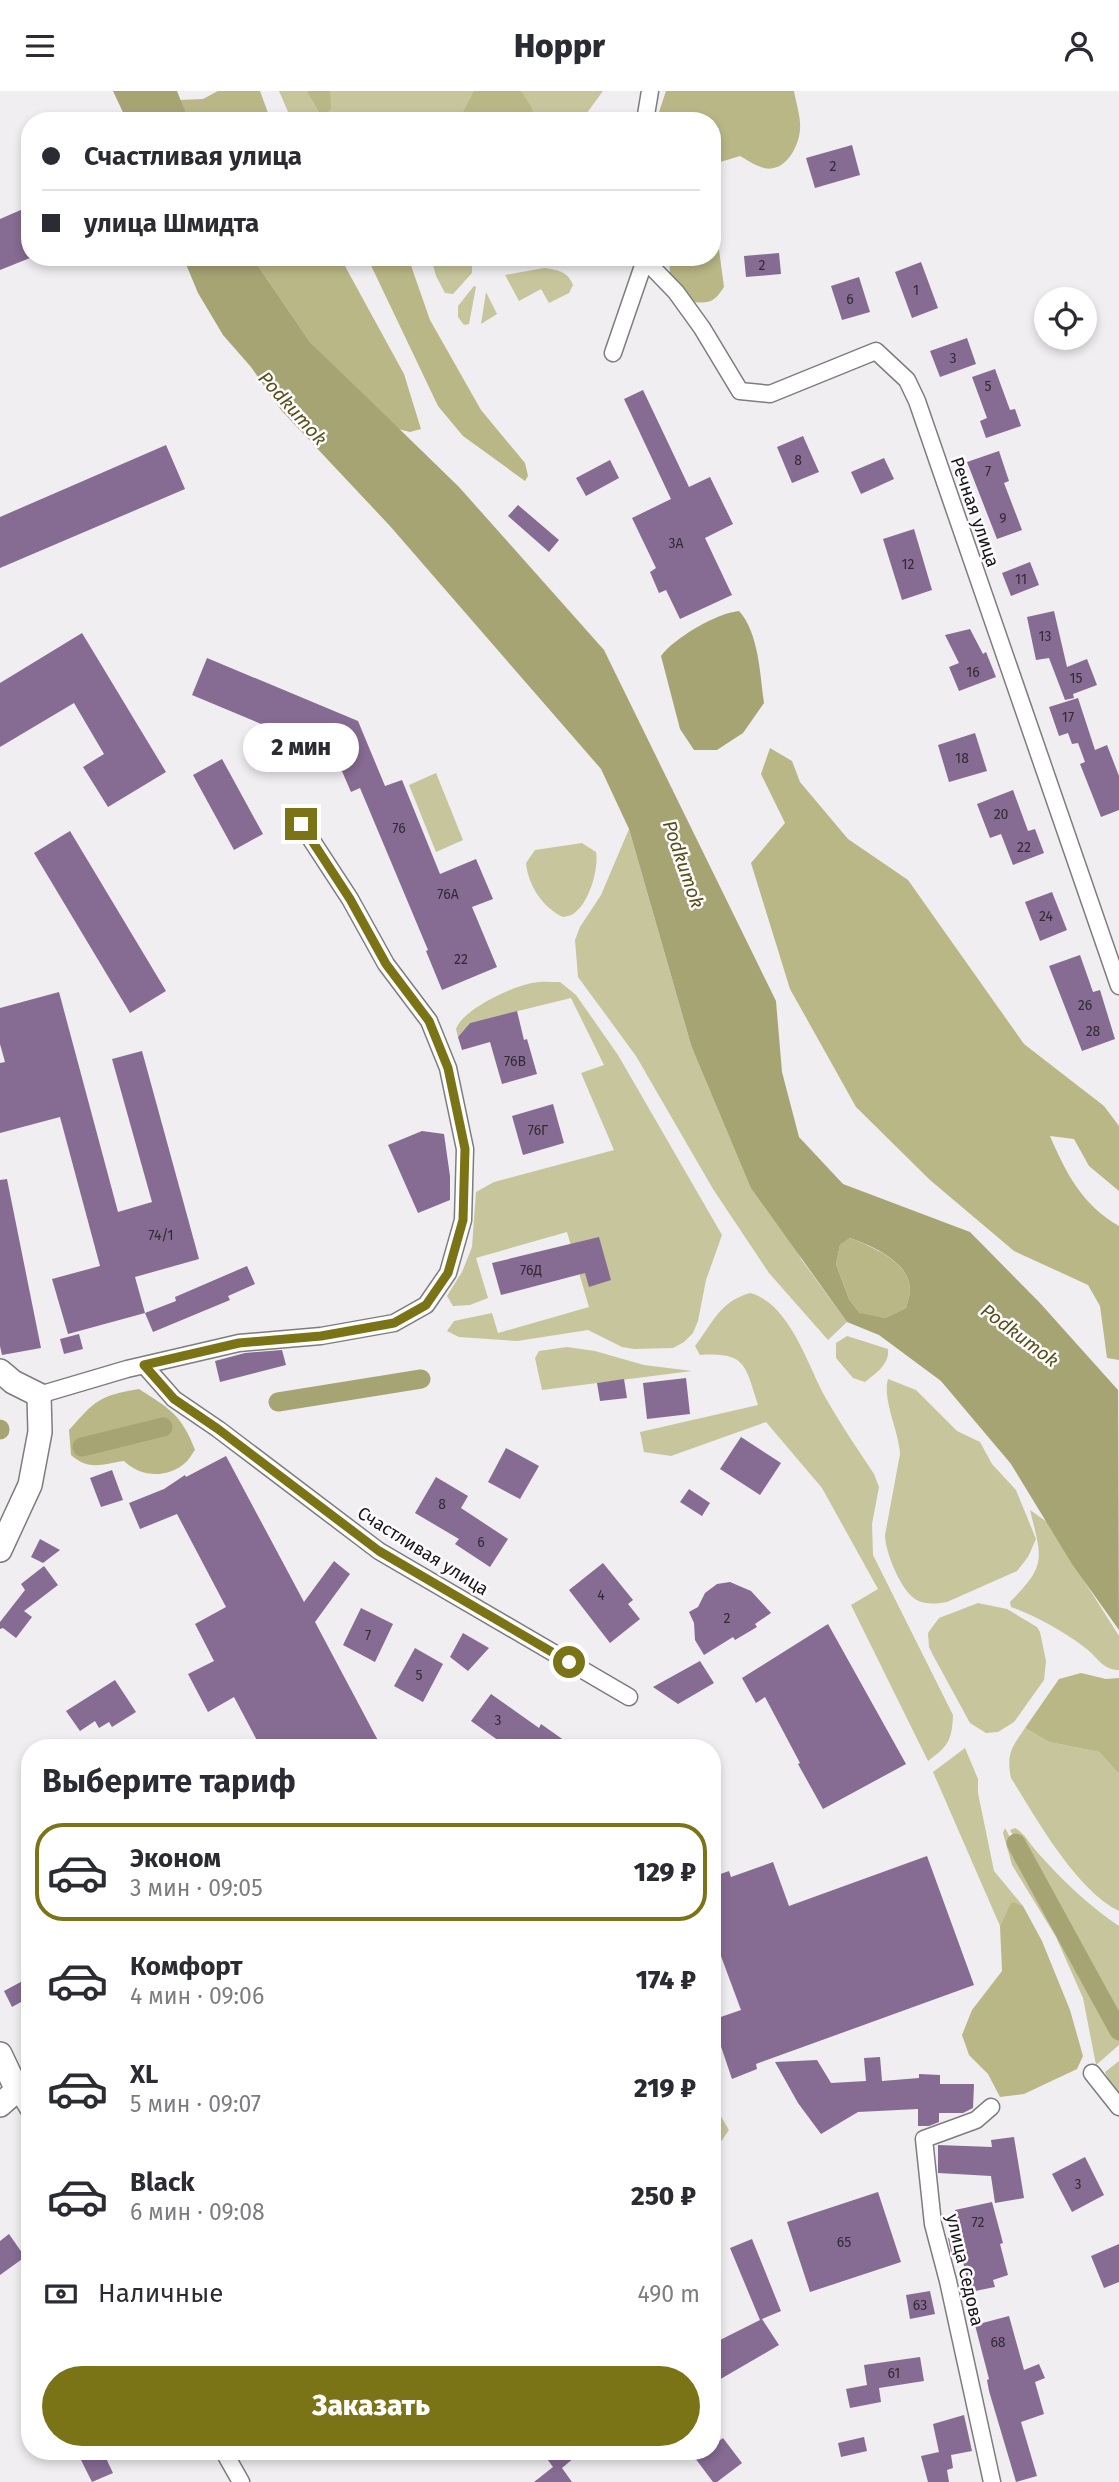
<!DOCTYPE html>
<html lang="ru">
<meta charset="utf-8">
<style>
body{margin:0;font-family:"Fira Sans",sans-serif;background:#f2f2f3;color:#2b2b33;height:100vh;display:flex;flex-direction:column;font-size:26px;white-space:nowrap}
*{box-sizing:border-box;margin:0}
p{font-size:23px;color:#7c7c81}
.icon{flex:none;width:38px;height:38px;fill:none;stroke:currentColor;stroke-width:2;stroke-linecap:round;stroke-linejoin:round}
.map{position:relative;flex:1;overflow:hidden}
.details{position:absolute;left:21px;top:1648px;width:700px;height:721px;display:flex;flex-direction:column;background:#fff;border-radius:28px;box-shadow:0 4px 10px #0003}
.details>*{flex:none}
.top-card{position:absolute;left:21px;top:21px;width:700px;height:154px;border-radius:28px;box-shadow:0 4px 10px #0003;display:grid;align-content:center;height:154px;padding:0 21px;background:#fff}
.tools{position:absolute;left:1034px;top:196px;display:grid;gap:14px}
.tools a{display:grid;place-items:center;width:63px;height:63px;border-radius:50%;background:#fff;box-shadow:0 4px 10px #0003;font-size:35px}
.end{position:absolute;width:32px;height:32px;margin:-16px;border:9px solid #7a7417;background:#fff;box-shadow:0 0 0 4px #fff}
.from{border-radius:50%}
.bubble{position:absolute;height:49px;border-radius:24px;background:#fff;box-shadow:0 4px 10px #0003;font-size:23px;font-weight:800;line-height:49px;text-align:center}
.top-card b{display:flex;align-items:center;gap:24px;height:66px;font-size:26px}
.top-card b+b{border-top:2px solid #e1e1e2}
.top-card i{width:18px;height:18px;background:#2b2b33}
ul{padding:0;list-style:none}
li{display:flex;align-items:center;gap:21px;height:98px;margin:0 14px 10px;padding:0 7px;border:4px solid transparent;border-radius:28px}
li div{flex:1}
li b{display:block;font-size:26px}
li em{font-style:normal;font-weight:800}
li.active{border-color:#7a7417}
li>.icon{width:63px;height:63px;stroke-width:1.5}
h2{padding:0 21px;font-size:32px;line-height:84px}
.pay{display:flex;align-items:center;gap:18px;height:77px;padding:0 21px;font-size:26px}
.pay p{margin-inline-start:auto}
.primary-button{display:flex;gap:14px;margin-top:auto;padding:14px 21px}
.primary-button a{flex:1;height:80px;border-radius:42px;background:#7a7417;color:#fff;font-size:28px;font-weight:800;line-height:80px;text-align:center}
header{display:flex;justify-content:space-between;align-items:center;height:91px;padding:0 21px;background:#fff;font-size:32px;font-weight:800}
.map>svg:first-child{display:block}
</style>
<header><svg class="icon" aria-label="menu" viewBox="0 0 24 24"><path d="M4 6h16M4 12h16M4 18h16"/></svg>Hoppr<svg class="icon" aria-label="person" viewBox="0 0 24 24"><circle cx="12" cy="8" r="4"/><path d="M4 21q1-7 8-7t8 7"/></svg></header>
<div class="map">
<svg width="1119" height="2391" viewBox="0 0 1119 2391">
<rect width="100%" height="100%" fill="#f0eef1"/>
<path fill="#c7c59b" d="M279 0H603L581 30H292Z
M431 166H466L472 175V182L453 203 445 202 436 185Z
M544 177C557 179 568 180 573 194L569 202 549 212 541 198 519 210 505 184Z
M474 195 476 196 469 233 464 234 458 226V215Z
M486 201 497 223 481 233Z
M436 682 463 749 436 761 409 694Z
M629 738 691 954 801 1168 847 1231 828 1249 769 1182 713 1098 636 965 578 886 575 849 580 836 601 804Z
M582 752 596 761C599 778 589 813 573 823 570 825 566 825 563 826 543 817 528 794 526 772L535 759Z
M560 891 576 904 618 964 722 1144 706 1189 698 1230 693 1242 684 1251 673 1257 634 1258 622 1256 588 1239 517 1250 459 1246 447 1240 454 1230 492 1222 498 1242 589 1216 567 1141 476 1167 488 1207 470 1214 453 1215 447 1205 462 1181 472 1156 476 1101 494 1091 614 1059 581 982 604 974 571 907 470 932 458 946 456 938C463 918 511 896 532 892 541 890 551 891 560 891Z
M750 1202C789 1212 807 1272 824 1304 839 1331 857 1357 874 1383L879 1396 872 1433 873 1464 953 1624C952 1650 948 1655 928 1670L851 1514 878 1498 822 1397 766 1331 671 1365 644 1361 640 1341 758 1314C745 1274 746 1261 700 1264L695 1255C713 1232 719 1211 750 1202Z
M847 1245 888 1258C890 1273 875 1283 865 1291L853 1287 836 1267V1252Z
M567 1256 595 1260 644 1274 692 1280 542 1299 535 1267 539 1260Z
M888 1288 916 1299 957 1340 980 1351 992 1373 1016 1399 1036 1448 1028 1466 1017 1480 947 1511C937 1513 924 1514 915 1508 900 1498 885 1460 885 1444L900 1363C899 1340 882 1309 888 1288Z
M1030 1419 1047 1431 1119 1545V1579C1103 1580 1096 1564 1084 1556 1063 1540 1036 1525 1011 1516L1010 1511C1047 1474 1042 1468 1030 1419Z
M978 1512 1007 1518 1037 1536 1040 1541 1046 1570 1044 1589 1014 1631 998 1641 986 1642 970 1632 934 1566 929 1556 928 1542 939 1527Z
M1025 1637 1049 1651 1099 1661 1119 1683V1820C1075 1798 1037 1728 1011 1687 1006 1663 1012 1656 1025 1637Z
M965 1657 978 1688V1702L994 1780 1023 1815 1010 1813 1000 1835 933 1681Z
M1005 1737 1119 1945V1954L1096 1974 1083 1907 1056 1846 1012 1774 1003 1742Z
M1015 1737C1025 1743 1029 1752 1037 1761 1061 1788 1089 1815 1119 1835V1935L1010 1739Z
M1119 1970V2010L1105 1981Z
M712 2010 729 2039 720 2052 712 2042Z"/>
<path fill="#b9b785" d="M218 0H260L271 30H178L180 9 203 8Z
M307 0H330L331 18 322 26Z
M474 0H521L532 17 534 29 456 30 461 25Z
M666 0H794C796 12 801 26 800 38 799 56 785 82 764 77 756 75 747 69 740 65L717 72 712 78V30H656Z
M712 106 724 196C715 210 710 213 694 211L670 182 669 166H712Z
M252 166H340L404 283 421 338 410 341 398 338 310 251Z
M367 166H408L430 229 481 319 525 372 528 385 525 390 463 345 438 315Z
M770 657 792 670 800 691 848 748 908 789 1024 953 1104 1015 1119 1035V1100L1089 1075 1074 1048 1050 1045C1066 1082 1082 1114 1119 1135V1269L1107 1267 1100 1215 1088 1194 1014 1160 930 1089 856 1016 790 898 751 772 785 732 761 683Z
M850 1147C872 1156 911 1171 910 1200 910 1205 907 1212 906 1217L885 1227 861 1223 849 1208 836 1173 840 1154Z
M139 1298C169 1317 182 1324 195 1359 192 1363 189 1369 185 1372 167 1388 140 1386 124 1370 102 1373 89 1380 71 1364L69 1339C96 1309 98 1305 139 1298Z
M1081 1582 1106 1588 1119 1587V1683L1099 1661 1049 1651 1025 1637 1059 1588Z
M1013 1811 1023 1815 1042 1850 1070 1919 1083 1965 1077 1978 1024 2003 1000 2006 988 1983 969 1964 962 1944 972 1919 1002 1880 1000 1835 1010 1813Z"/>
<path fill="#a7a474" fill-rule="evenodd" d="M113 0H177L189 30H127Z
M183 166H252L310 251 459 396 604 559 776 910 782 981 799 1046 843 1093 970 1141 1040 1212 1118 1299 1119 1539 1072 1473 1011 1373 941 1290 879 1244 847 1231 751 1097 691 954 629 738 601 678 390 435 281 319 251 276 223 244 198 202ZM850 1147C872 1155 911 1171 910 1200 910 1205 907 1212 906 1217L885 1227 860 1222 849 1208 836 1173 840 1154Z
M739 520C759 542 760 584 764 612L743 642 717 659H694L680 638 661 565C674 547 717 522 739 520Z"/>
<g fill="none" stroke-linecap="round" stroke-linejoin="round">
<path stroke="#a7a474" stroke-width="19" d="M278 1311 421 1288
M0 1338V1339
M82 1356 163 1336
M1016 1752 1119 1940"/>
</g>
<path fill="#866b92" d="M852 54 860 84 815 97 806 67Z
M30 115V167L0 179V128Z
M779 162 781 183 746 186 744 165Z
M921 171 938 217 912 227 895 181Z
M859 186 870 221 842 229 831 195Z
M967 247 976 273 940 286 930 260Z
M995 278 1010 319 1015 318 1021 335 986 347 980 330 987 327 972 286Z
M643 299 689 396 710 386 733 433 705 447 732 504 680 528 666 499 659 502 650 481 656 477 632 427 671 408 624 308Z
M803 345 819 381 792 392 777 356Z
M166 354 185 398 0 477V426Z
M999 360 1009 390 1004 392 1022 439 997 448 967 371Z
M884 367 894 388 861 403 851 381Z
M610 369 619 387 586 405 576 387Z
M518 414 559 449 549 461 508 425Z
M914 438 932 499 902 509 883 448Z
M1030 471 1039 494 1011 505 1002 482Z
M1054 520 1067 576 1087 568 1097 594 1073 603 1074 607 1065 609 1049 567 1036 569 1027 526Z
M970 538 983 563 986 561 996 586 959 600 949 576 959 572 945 544Z
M82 542 166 681 108 716 83 676 104 663 74 612 0 656V592Z
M207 567 358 630 385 695 402 689 440 783 476 768 493 808 472 816 497 876 442 899 426 860 428 859 360 697 351 701 335 664 192 604Z
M1078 607 1095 659 1107 654 1119 685V719L1101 726 1080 673 1085 671 1078 652 1072 653 1068 642 1059 645 1049 616Z
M975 642 987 680 949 691 938 654Z
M222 668 263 743 234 759 193 684Z
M1013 699 1028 740 1035 738 1044 762 1013 774 1001 743 990 747 977 713Z
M70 740 166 900 130 922 34 762Z
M1052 801 1067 839 1040 850 1025 811Z
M1080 864 1093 901 1100 899 1115 948 1082 960 1049 875Z
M59 901 118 1121 152 1111 112 968 142 960 199 1168 135 1186 145 1222 68 1243 52 1188 100 1175 60 1026 0 1042V972L5 971 0 953V917Z
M517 920 524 949 527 948 537 983 502 993 490 951 462 959 458 946 470 932Z
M553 1013 564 1052 523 1064 512 1025Z
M422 1040 444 1043 450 1085V1109L418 1122 388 1054Z
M7 1088 41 1257 2 1264 0 1255V1089Z
M599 1146 611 1189 589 1196 585 1182 501 1204 492 1172Z
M247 1175 255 1193 228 1205 230 1209 153 1241 145 1222 176 1210 175 1206Z
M79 1243 83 1258 64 1263 60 1248Z
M282 1259 286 1274 220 1291 215 1270 245 1262Z
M686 1287 690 1323 647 1328 643 1292Z
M624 1288 627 1307 600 1310 597 1292Z
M741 1346 781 1372 760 1404 720 1378Z
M506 1357 539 1375 520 1408 488 1391Z
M226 1365 304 1511 334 1470 350 1483 315 1531 382 1657H261L234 1606 208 1621 188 1583 214 1570 195 1533 226 1516 177 1423 140 1438 129 1412 164 1398 185 1384 186 1386Z
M112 1379 123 1409 101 1416 90 1387Z
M436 1386 468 1405 461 1417 508 1448 490 1476 455 1453 459 1448 415 1422Z
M689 1398 710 1412 702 1425 680 1411Z
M40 1448 60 1459 43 1472 31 1466Z
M603 1472 633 1509 628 1513 640 1528 610 1552 569 1499Z
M44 1475 58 1494 24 1520 32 1526 16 1547 3 1537 0 1538V1531L25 1499 21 1493Z
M730 1491 751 1500 771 1522 755 1533 757 1536 735 1549 733 1546 704 1564 695 1549 694 1532 689 1521 698 1516 705 1502 717 1493Z
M361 1517 393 1533 375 1571 343 1554Z
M828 1533 906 1673 823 1718 798 1673 800 1672 765 1606 756 1612 742 1587Z
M463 1542 489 1557 468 1580 450 1566Z
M415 1557 443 1573 423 1611 394 1595Z
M700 1570 714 1592 678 1613 653 1596Z
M115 1589 136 1621 112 1636 109 1631 99 1637 95 1630 80 1640 66 1620Z
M491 1603 539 1637 541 1633 575 1657H509L471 1630Z
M927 1765 974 1894 756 1973 757 1978 732 1988 712 1929 741 1919 712 1841V1786L729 1780 731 1786 773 1771 789 1815Z
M30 1886V1906L12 1916 4 1900Z
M880 1966 882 1990 919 1987V1983L940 1984V1993H974L973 2017 963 2022H939V2031L929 2035H918V2018L858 2021 821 2043 798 2012 775 1971 817 1969 831 1992 866 1990 864 1967Z
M1014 2046 1024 2107 995 2112 991 2085 938 2082V2054L992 2056 991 2049Z
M1085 2066 1104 2104 1072 2121 1052 2083Z
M878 2101 901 2171 810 2201 787 2131Z
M992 2111 1003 2152 1000 2153 1008 2184 993 2189 995 2196 970 2201 961 2162 952 2165 948 2147 961 2143 955 2119Z
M9 2143 25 2166 0 2184V2150Z
M752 2148 781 2220 762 2228 779 2254 712 2293V2253L760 2229 730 2157Z
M1119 2153V2191L1104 2197 1091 2165Z
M930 2200 935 2223 910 2228 906 2204Z
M1009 2225 1024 2279 1039 2273 1045 2287 1035 2291 1044 2323 1021 2331 1037 2385 1016 2391 989 2300 987 2289 989 2288 975 2234Z
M920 2266 924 2290 879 2297 881 2311 850 2317 846 2298 867 2294 864 2274Z
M964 2324 972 2360 951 2364 953 2377 947 2379 949 2391H928L921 2365 939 2361 933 2333Z
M864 2346 867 2360 841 2366 838 2352Z
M723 2347 742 2372 717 2391H713L695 2367 704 2361H712V2355Z
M77 2361H103L113 2382 92 2391Z
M542 2361H581L562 2377 572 2391H534L553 2376Z"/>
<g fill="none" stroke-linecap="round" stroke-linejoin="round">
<defs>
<path id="street" d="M645 30 650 0
M646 170 676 201 702 237 740 300 770 303 876 260 907 289 917 310 1119 895
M613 262 646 166
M144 1274 174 1308 218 1338 379 1460 629 1606
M39 1304 127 1278 239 1252 321 1245 394 1232 426 1214 448 1182 463 1129 465 1058 448 977 429 930 386 873 350 808 301 733
M1092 1982 1119 2016
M17 1999 30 2021
M991 2016 976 2029 924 2048 933 2133 948 2190 992 2391
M224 2361 241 2391"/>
<path id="secondary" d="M0 1280 13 1291 39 1304 40 1341 30 1394 0 1459
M0 1963 17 1999 0 2014"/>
</defs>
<use href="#street" stroke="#7e7c7f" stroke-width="19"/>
<use href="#secondary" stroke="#7e7c7f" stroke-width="26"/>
<use href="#street" stroke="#fff" stroke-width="16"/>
<use href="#secondary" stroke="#fff" stroke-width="23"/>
</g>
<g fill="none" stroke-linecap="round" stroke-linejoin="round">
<path stroke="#7a7417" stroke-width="9" d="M301 733 350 808 386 873 429 930 448 977 465 1058 463 1129 448 1182 426 1214 394 1232 321 1245 239 1252 144 1274 174 1308 218 1338 379 1460 569 1571"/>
</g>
<g text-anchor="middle" stroke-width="5" stroke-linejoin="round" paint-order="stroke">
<g font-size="14" fill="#322b36">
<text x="833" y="80">2</text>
<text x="762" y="179">2</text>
<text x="916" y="204">1</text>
<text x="850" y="213">6</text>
<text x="953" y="272">3</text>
<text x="988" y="300">5</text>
<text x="798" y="374">8</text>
<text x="988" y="385">7</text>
<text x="1003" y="432">9</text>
<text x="676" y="457">3А</text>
<text x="908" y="478">12</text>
<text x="1021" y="493">11</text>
<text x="1045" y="550">13</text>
<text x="973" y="586">16</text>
<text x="1076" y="592">15</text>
<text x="1068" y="631">17</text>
<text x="962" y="672">18</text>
<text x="1001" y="728">20</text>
<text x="399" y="742">76</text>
<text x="1024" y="761">22</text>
<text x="448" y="808">76А</text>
<text x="1046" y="830">24</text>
<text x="461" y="873">22</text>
<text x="1085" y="919">26</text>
<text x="1093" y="945">28</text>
<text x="515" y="975">76В</text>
<text x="538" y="1044">76Г</text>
<text x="161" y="1149">74/1</text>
<text x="531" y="1184">76Д</text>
<text x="442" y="1418">8</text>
<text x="481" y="1456">6</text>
<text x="601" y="1509">4</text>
<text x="727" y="1532">2</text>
<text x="368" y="1549">7</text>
<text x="419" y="1589">5</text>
<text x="498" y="1634">3</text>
<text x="1078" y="2098">3</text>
<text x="978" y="2136">72</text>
<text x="844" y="2156">65</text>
<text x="920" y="2219">63</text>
<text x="998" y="2256">68</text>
<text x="894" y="2287">61</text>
</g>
<g font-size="18" fill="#161617" stroke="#fefbff">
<text transform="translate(975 421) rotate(71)" y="6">Речная улица</text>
<text transform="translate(423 1460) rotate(32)" y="6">Счастливая улица</text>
<text transform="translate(965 2179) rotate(77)" y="6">улица Седова</text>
</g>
<g font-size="19" font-style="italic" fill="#555117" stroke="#fefbff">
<text transform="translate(293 317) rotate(48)" y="7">Podkumok</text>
<text transform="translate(684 773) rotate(71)" y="7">Podkumok</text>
<text transform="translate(1020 1244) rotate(37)" y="7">Podkumok</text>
</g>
</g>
</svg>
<div class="tools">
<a><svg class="icon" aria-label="locate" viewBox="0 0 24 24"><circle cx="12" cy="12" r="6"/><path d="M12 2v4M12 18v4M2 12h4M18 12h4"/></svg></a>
</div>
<i class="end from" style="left:569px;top:1571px"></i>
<i class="end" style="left:301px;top:733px"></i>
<div class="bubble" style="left:243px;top:632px;width:116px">2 мин</div>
<div class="top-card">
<b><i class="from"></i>Счастливая улица</b>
<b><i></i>улица Шмидта</b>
</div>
<section class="details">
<h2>Выберите тариф</h2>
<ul>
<li class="active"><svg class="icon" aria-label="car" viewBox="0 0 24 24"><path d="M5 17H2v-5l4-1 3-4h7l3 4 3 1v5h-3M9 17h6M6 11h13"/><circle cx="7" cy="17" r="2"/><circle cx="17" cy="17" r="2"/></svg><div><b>Эконом</b><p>3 мин · 09:05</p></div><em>129 ₽</em></li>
<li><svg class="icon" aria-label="car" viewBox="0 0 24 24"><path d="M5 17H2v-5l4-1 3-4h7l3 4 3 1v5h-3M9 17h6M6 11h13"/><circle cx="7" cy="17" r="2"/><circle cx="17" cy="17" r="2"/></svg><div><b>Комфорт</b><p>4 мин · 09:06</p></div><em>174 ₽</em></li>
<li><svg class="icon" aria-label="car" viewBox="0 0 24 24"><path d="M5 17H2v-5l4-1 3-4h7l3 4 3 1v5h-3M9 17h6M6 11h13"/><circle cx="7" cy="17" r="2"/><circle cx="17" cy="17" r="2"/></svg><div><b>XL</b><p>5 мин · 09:07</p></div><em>219 ₽</em></li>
<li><svg class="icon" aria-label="car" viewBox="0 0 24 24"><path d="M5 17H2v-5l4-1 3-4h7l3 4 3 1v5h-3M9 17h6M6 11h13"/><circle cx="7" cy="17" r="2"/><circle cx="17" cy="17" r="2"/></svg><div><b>Black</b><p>6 мин · 09:08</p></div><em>250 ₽</em></li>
</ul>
<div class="pay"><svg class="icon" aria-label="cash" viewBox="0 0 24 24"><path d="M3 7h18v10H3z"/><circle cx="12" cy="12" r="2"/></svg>Наличные<p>490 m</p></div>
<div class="primary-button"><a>Заказать</a></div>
</section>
</div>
